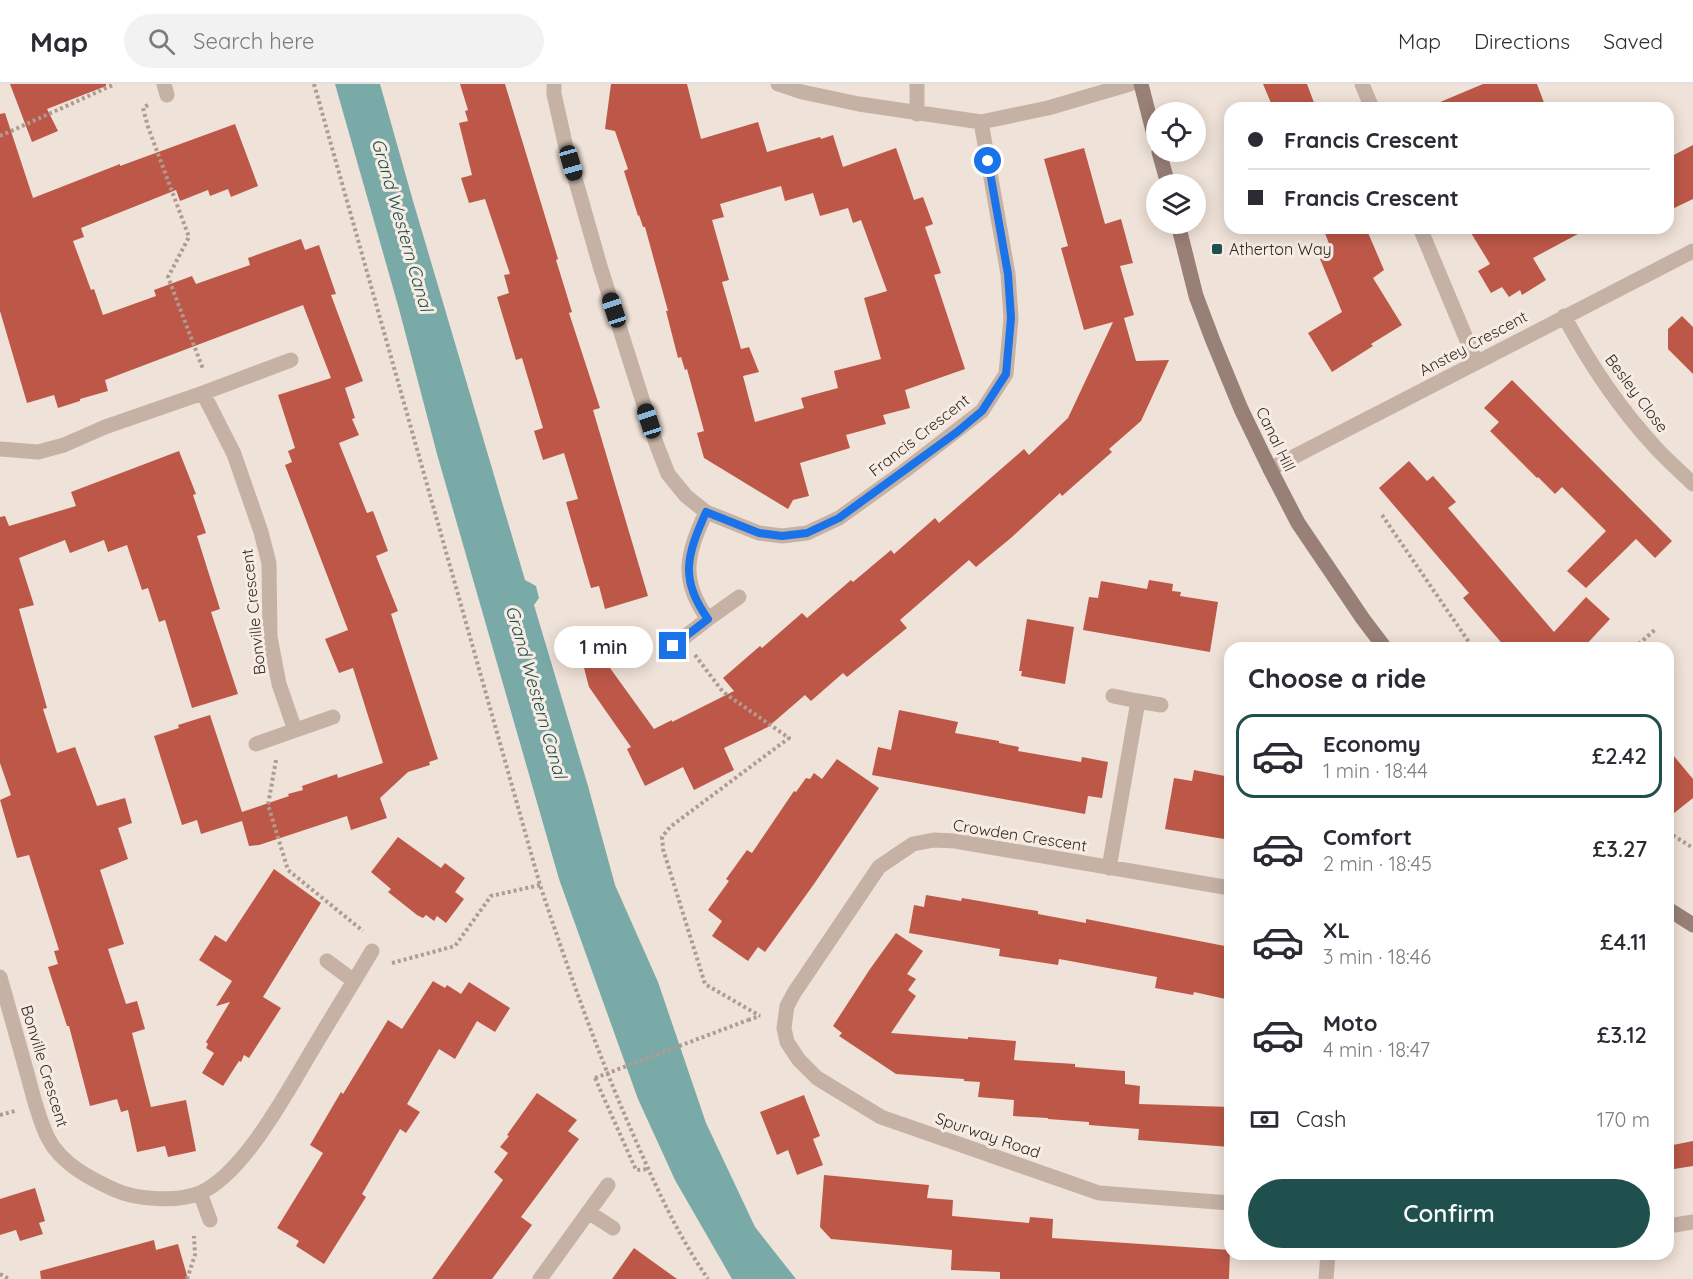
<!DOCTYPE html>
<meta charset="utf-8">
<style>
body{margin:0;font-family:Quicksand,sans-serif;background:#f2f2f3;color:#2b2b33;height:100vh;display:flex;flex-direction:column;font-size:22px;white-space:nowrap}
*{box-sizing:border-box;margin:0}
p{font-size:20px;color:#7c7c81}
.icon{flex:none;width:33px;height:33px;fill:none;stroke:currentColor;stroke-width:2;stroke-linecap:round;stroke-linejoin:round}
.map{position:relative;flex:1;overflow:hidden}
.side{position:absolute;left:1224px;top:558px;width:450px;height:618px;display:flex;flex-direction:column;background:#fff;border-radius:18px;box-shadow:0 3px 15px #0003}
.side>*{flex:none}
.top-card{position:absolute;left:1224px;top:18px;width:450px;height:132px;border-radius:18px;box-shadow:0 3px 15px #0003;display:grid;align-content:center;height:132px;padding:0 24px;background:#fff}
.fabs{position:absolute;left:1146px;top:18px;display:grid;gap:12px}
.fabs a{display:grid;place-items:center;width:60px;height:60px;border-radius:50%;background:#fff;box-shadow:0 3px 15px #0003;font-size:30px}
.end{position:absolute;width:27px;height:27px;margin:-14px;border:8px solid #1a73e8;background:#fff;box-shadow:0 0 0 3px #fff}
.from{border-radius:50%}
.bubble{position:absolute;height:42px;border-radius:21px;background:#fff;box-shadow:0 3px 15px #0003;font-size:20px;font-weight:600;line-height:42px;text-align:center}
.car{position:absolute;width:18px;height:36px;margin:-18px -9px;border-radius:8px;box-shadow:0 0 4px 2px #0007;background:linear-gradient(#222 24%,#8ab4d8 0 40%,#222 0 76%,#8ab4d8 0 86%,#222 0)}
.top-card b{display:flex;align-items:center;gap:21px;height:57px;font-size:22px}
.top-card b+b{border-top:2px solid #e1e1e2}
.top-card i{width:15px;height:15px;background:#2b2b33}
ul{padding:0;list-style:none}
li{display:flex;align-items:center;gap:18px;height:84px;margin:0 12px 9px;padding:0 12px;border:3px solid transparent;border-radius:18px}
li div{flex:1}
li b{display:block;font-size:22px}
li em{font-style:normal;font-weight:600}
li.selected{border-color:#1f504e}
li>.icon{width:54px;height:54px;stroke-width:1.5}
h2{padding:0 24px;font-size:27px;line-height:72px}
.pay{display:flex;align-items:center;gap:15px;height:66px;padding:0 24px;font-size:22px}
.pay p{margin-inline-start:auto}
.primary-button{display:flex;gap:12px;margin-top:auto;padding:12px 24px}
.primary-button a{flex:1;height:69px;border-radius:36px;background:#1f504e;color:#fff;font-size:24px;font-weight:600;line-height:69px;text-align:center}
header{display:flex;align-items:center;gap:36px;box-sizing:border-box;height:84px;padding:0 30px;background:#fff;border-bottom:2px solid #e1e1e2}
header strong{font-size:28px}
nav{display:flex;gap:33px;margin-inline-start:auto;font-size:21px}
.search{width:420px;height:54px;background:#f2f2f3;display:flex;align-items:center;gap:15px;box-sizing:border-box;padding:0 21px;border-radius:33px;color:#7c7c81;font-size:22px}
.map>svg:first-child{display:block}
</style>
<header>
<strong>Map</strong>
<div class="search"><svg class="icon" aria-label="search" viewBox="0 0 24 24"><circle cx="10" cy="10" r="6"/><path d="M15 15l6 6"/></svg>Search here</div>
<nav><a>Map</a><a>Directions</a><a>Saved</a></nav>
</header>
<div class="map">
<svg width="1693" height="1195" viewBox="0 0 1693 1195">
<rect width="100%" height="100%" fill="#efe2d8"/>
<path fill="#79aaa7" d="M335 0H380L413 117 525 496 536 502 539 514 534 521 588 702 615 801 658 898 706 1039 755 1143 796 1195H732L675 1096 638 1015 559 795 437 370 399 225Z"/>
<path fill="#bd5848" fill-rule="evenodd" d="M10 0H106V2L47 25 58 47 32 58Z
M460 0H505L558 175 556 176 572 228 569 229 600 324 593 326 648 512 605 525 599 502 591 504 566 418 578 415 564 369 543 376 534 347 543 344 522 274 516 276 497 213 509 209 504 191 510 190 485 115 469 119 461 94 472 91 459 39 468 37 465 27 468 26Z
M611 0H687L701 55 758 38 767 68 820 53 821 55 833 51 843 83 896 64 914 116 923 113 933 140 925 143 941 189 934 191 965 285 905 306 910 324 883 331 886 340 846 351 850 364 800 379 809 412 793 416 788 425 704 374 697 349 704 347 687 285 685 286 681 273 678 274 666 227H668L645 143H643L639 131 638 132 624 87 628 85 615 47 605 45ZM781 102 785 117 813 109 820 132 848 124 853 139 861 136 887 207 864 214 881 275 834 287 838 304 801 314 804 324 755 338 743 292 759 288 749 263 741 265 722 198 729 196 712 136 724 133 720 120Z
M1263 0H1307L1316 24H1273Z
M1483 0H1537L1546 24H1426Z
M5 29 33 114 120 80V82L235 40 258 102 231 113 228 105 210 112 208 106 180 117 176 106 81 144 84 153 73 157 91 206 94 205 103 231 156 212 154 206 192 192 196 200 250 181 248 174 301 155 305 166 319 161 336 210 331 211 363 297 345 304 355 334 352 335 359 351 339 359 367 429 373 427 388 467 376 472 398 527 391 530 434 663 436 662 434 663 438 675 429 678 430 681 408 688 380 714 387 734 351 746 347 732 259 761 249 762 242 737 201 750 197 736 182 741 154 652 179 644 178 641 210 631 242 728 289 712 288 710 303 706 302 702 337 690 338 694 383 679 353 584 339 589 325 555 348 546 285 381 292 378 288 367 295 364 278 311 331 294 303 221 105 296 108 307 80 315V317L58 324 54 311 27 319 0 227V30Z
M1693 61V115L1668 127V74Z
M1084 64 1105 140 1121 135 1133 179 1120 182 1134 231 1124 234 1136 277 1169 276 1141 337 1109 365 1112 368 1062 412 1060 409 1012 453 976 483 969 476 900 536 907 544 847 593 843 589 811 617 805 611 768 643 724 664 734 686 694 706 683 683 645 702 627 665 631 663 589 603 579 565 604 558 610 584 654 645 672 636V638L734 607 723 594 760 562 762 564 802 529 807 534 851 496 853 498 891 466 894 470 935 434 939 439 1024 365 1029 371 1068 334 1113 238 1084 246 1061 164 1068 162 1044 75Z
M1323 144H1366L1384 186 1373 194 1402 241 1371 260 1373 262 1332 288 1308 249 1342 228 1320 175 1333 170Z
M1468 144H1589L1533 174 1546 196 1522 211 1520 206 1509 213 1502 203 1491 209 1478 187 1490 180Z
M1682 232 1693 243V290L1668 265V245Z
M1512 296 1672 457 1655 474 1636 455 1586 504 1567 487 1606 447 1562 403 1555 410 1538 393 1537 394 1490 347 1499 338 1484 324Z
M179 367 196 410 193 411 206 449 197 452 220 525 211 528 238 610 192 624 165 536 159 538 148 504 142 506 127 461 108 468 104 456 70 469 65 456 19 474 34 521 19 525 47 624 43 625 57 669 75 663 97 722 125 714 132 739 118 744 128 775 100 786 124 860 108 865 126 920 137 917 145 945 132 949 151 1023 186 1016 196 1067 168 1073 165 1062 137 1068 128 1026 121 1028 117 1015 90 1022 69 942H67L48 883 58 880 54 867 59 866 29 771 17 774 0 716 11 711 0 679V433L5 432 9 442 76 422 71 408Z
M1409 377 1427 397 1433 392 1456 418 1448 424 1554 548 1586 513 1610 535 1583 564H1506L1463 514 1469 509 1379 404Z
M1149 496 1173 500 1172 507 1181 508 1180 512 1218 518 1210 568 1083 546 1089 513 1098 514 1101 497 1147 505Z
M1027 535 1074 543 1065 600 1021 592 1022 587H1019Z
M899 626 958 638 955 649 999 657V659L1019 663 1018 667 1081 678 1082 673 1108 678 1102 714 1088 712 1085 730 872 691 878 663 891 666Z
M1668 665 1693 695V714L1668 734Z
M837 675 879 704 814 800 765 868 758 863 748 877 712 852 722 837 708 826 729 797 726 795 747 766 752 769 794 707 796 708 806 694 810 695 814 689 822 695Z
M1194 686 1230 693V756L1165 745 1174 694 1192 697Z
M398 753 441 784 445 779 465 794 455 808 464 815 446 839 437 832 434 837 426 831 423 834 417 831 388 808 391 805 371 788Z
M274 785 321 819 263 913 281 924 249 974 244 971 241 978 239 977 223 1002 202 989 214 969 206 964 208 960 206 958 230 918 216 922 232 897 199 876 215 851 226 858Z
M926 811 961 817 962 814 1025 825 1038 827V830L1086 839V835L1230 863V916L1194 908 1193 911 1155 904 1157 893 1059 875 1058 881 999 872 1000 865 909 849 914 821 924 823Z
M896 849 923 867 907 890 916 895 908 906 916 912 891 949 968 955V953L1016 957 1014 976 1075 980V983L1125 987V1000L1140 1002 1139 1020 1230 1023V1063L1138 1056 1139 1045 1089 1041V1038L1048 1035V1034L1013 1032 1014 1016 978 1013 980 998 964 997V995L896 990 839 952 842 949 833 942 870 885Z
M433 897 445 904 447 901 461 910 469 898 510 924 495 948 477 937 455 975 439 965 407 1020 420 1028 406 1049 400 1045 362 1110 366 1113 324 1180 296 1162 299 1157 277 1144 323 1069 310 1061 341 1008 343 1010 388 936 402 945Z
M537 1009 577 1036 568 1047 579 1055 521 1133 532 1141 492 1195H432L503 1096 494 1088 508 1069 500 1063 509 1052 507 1051Z
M804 1011 820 1052 813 1055 823 1081 797 1091 788 1066 777 1071 760 1028Z
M1693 1057V1082L1668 1086V1062Z
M824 1091 929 1101 927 1114 953 1116 952 1132 1029 1139 1030 1133 1053 1135 1052 1154 1230 1166 1229 1195H1000V1188L951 1186 952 1166 831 1155 820 1143Z
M35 1104 45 1137 39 1139 43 1150 20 1157 16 1146 0 1151V1115Z
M154 1156 156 1166 178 1160 188 1195H41L40 1187Z
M634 1164 677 1195H612Z"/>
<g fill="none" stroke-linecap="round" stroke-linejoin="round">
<path stroke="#b19b90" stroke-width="4" stroke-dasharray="3 3" stroke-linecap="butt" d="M314 0 540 801C567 882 595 962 629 1041 652 1094 675 1147 708 1195
M148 21 143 24 148 43 189 153 168 193 203 285
M0 52 115 0
M1382 431 1473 564
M1634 564 1656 545
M695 571 723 608 789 654 670 743 662 753 663 765 705 900 760 932
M276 676 268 721 288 786 363 847
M1668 748 1693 764
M392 879 455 862 491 812 540 801
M748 936 760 932
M595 994 636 1086 648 1085
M0 1031 15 1027
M0 1190 9 1195
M187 1195 195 1171 194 1152"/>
<path stroke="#c6b1a5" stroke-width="15" d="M164 0 167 11
M554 0V10L565 59 600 182 656 359 668 390 686 412 706 428 759 449 782 452 807 449 839 434 903 388 982 327 1006 290 1011 234 1008 190 981 38
M778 0 802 8 859 20 981 38 1048 24 1130 0
M1362 0 1372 24
M917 30V0
M1420 144 1476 278
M1564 232C1589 279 1620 325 1656 364 1668 377 1681 388 1693 400
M203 309 291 276
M0 365 38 368 64 361 105 343 203 309 234 370 261 448 269 479 270 553 279 600 295 646
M1270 385 1693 167
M708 535 739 513
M673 562 708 535C679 495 687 470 706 428
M1138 617 1161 621
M256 660 333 633
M1109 784 1138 617 1113 612
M1230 804 955 757 934 756 913 760 879 783 794 909 787 922 784 944 787 958 799 976 817 994 881 1033 1099 1109 1230 1119
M327 877 354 897
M0 893C9 925 18 957 27 989 33 1011 38 1034 48 1054 61 1080 91 1095 115 1106 137 1116 178 1118 200 1109 244 1089 286 1010 311 968 331 934 352 901 372 867
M200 1109 210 1136
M588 1128 613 1144
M1668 1142 1693 1138
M540 1195 608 1101
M1326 1195 1328 1170"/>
<path stroke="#998077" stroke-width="15" d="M1141 0 1156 59
M1159 68 1168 100
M1178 140 1196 212 1213 257 1241 325 1270 385 1298 439 1363 535 1385 564
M1668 825 1693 841"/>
<path stroke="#b19b90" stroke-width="4" stroke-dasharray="3 3" stroke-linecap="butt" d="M595 994 748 936"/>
</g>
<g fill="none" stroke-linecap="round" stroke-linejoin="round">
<path stroke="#1a73e8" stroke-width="8" d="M673 562 708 535C679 495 687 471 706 428L759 449 782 452 807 449 839 434 957 348 982 327 1006 290 1011 234 1008 190 988 77"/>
</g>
<rect fill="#1f504e" stroke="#f7ece4" stroke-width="2" x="1211" y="159" width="12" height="12" rx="3"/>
<g text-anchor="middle" stroke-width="6" stroke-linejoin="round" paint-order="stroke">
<g font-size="16" fill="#322926" stroke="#f7ece4" text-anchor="start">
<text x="1229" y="171">Atherton Way</text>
</g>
<g font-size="16" fill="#322926" stroke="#f7ece4">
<text transform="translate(1473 259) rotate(-28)" y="6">Anstey Crescent</text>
<text transform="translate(1637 309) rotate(53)" y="6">Besley Close</text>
<text transform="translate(919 351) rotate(-38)" y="6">Francis Crescent</text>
<text transform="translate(1276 355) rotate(64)" y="6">Canal Hill</text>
<text transform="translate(253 528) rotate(-96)" y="6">Bonville Crescent</text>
<text transform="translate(1020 751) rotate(9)" y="6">Crowden Crescent</text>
<text transform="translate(45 982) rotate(73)" y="6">Bonville Crescent</text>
<text transform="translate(988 1051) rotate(19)" y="6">Spurway Road</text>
</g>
<g font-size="18" font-style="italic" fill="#1f504e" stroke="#f7ece4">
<text transform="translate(402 141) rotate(74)" y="6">Grand Western Canal</text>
<text transform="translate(536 608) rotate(74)" y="6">Grand Western Canal</text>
</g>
</g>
</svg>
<div class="fabs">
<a><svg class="icon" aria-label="locate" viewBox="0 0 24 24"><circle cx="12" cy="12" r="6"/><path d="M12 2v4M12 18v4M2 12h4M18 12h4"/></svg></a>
<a><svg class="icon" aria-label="layers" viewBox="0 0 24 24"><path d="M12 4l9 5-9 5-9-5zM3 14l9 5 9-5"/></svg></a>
</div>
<i class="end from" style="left:988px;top:77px"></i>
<i class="end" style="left:673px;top:562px"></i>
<div class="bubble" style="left:554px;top:542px;width:99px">1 min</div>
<i class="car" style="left:571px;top:79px;rotate:164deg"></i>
<i class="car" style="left:614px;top:226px;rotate:342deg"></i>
<i class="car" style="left:649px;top:337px;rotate:342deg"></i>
<div class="top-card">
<b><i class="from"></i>Francis Crescent</b>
<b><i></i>Francis Crescent</b>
</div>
<section class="side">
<h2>Choose a ride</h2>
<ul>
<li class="selected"><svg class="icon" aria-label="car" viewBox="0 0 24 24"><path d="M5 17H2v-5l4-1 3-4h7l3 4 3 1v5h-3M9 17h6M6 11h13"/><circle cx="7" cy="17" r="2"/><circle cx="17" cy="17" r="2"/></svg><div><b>Economy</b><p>1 min · 18:44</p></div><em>£2.42</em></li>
<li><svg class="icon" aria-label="car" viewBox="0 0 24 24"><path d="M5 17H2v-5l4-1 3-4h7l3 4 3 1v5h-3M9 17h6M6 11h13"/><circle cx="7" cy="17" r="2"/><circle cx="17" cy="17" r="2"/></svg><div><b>Comfort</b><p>2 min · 18:45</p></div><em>£3.27</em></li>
<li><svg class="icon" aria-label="car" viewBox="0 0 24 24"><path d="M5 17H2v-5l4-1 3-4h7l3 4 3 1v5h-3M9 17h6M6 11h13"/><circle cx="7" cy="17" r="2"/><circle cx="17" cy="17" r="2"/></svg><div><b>XL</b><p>3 min · 18:46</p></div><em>£4.11</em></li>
<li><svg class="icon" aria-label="car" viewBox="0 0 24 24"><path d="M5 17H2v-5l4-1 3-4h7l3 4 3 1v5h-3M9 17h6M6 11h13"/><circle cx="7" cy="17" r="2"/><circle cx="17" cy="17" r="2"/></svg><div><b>Moto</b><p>4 min · 18:47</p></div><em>£3.12</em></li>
</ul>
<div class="pay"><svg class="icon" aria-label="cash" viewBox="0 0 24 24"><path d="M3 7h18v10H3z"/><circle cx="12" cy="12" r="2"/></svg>Cash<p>170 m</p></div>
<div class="primary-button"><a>Confirm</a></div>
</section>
</div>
